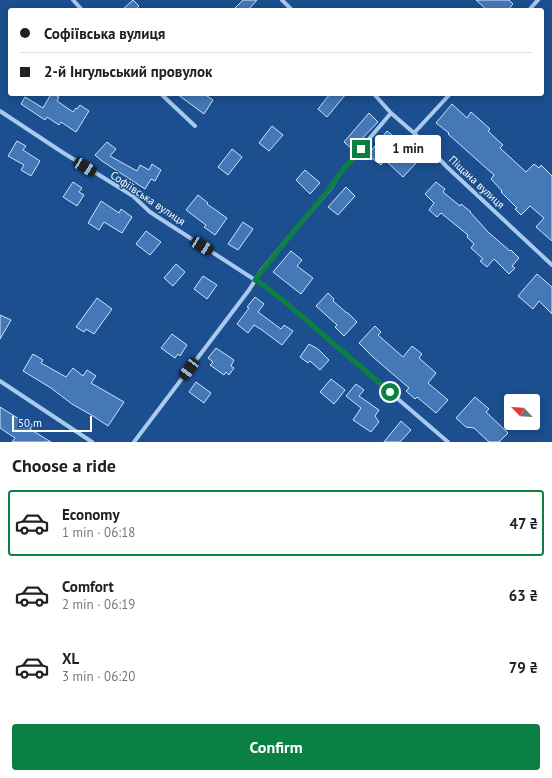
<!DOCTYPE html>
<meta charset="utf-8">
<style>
body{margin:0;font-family:"PT Sans",sans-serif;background:#f2f2f2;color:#202124;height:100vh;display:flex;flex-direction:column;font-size:15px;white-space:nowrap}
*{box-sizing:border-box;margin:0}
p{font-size:13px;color:#757577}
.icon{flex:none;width:22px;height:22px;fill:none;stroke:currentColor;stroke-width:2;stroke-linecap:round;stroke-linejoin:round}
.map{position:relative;height:442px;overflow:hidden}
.sheet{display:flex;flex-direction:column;background:#fff;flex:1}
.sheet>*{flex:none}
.hud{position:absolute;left:8px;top:8px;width:536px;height:88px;border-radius:4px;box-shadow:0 2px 10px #0003;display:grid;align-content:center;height:88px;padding:0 12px;background:#fff}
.needle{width:26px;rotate:295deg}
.controls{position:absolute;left:504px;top:394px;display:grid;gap:8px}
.controls a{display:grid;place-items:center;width:36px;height:36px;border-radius:4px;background:#fff;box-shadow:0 2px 10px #0003;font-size:20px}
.scale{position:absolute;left:12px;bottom:10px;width:80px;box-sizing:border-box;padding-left:4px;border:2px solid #fff;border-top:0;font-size:11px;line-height:14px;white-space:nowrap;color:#fff;-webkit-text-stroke:3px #1b4f8f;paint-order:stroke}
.end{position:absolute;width:18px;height:18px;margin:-9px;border:5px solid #0b8043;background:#fff;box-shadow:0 0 0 2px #fff}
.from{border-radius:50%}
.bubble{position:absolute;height:28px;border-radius:4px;background:#fff;box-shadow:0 2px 10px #0003;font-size:13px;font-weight:600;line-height:28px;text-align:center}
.car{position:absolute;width:12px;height:24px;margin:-12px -6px;border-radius:5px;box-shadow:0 0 3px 1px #0007;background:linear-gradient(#222 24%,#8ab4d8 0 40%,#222 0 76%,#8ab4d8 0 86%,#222 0)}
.hud b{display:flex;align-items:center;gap:14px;height:38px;font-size:15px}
.hud b+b{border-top:1px solid #e0e0e0}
.hud i{width:10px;height:10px;background:#202124}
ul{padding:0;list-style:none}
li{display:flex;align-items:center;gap:12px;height:66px;margin:0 8px 6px;padding:0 4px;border:2px solid transparent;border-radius:4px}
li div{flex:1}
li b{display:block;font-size:15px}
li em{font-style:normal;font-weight:600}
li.on{border-color:#0b8043}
li>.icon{width:36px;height:36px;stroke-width:1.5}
h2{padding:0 12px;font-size:18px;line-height:48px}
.primary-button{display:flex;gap:8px;margin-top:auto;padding:8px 12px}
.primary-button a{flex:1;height:46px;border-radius:4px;background:#0b8043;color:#fff;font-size:16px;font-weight:600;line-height:46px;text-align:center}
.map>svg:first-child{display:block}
</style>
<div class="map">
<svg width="552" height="442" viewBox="0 0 552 442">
<rect width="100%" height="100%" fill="#1b4f8f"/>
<path fill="#4478b7" stroke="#cfe3fa" d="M133 0 139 6 135 10H122Z
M243 0H257L248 10H233Z
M476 0H509L513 4 508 10H487Z
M51 94H53L59 97 57 101 73 112 76 108 77 109 80 105 89 111 76 132 61 122 59 125 47 117 45 120 21 104 25 97 43 108Z
M177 94H204L213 100 204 114Z
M330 94H346L327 117 318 109Z
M452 104 467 118 471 112 490 129 488 131 503 145 500 148 526 172 534 164 539 168 541 165 552 176V241L536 227 544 218 530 206 521 215 515 209 517 208 501 192 502 191 491 179 494 175 448 134 449 133 436 123Z
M369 113 378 122 352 149 344 142Z
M272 126 283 135 269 151 259 143Z
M387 131 397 139 392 145 407 156 409 153 418 161 403 177 385 160 381 165 368 155Z
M17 141 26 146 23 150 40 161 31 176 21 170 24 165 8 156Z
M107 142 116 149 110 156 137 171 140 165 149 170 152 164 161 170 155 181 151 179 145 189 102 161 95 155Z
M232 149 242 157 228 175 218 167Z
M305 170 320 183 310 194 296 180Z
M73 182 82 188 79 192 84 195 77 206 63 197Z
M436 182 445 189 443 192 460 206 461 204 471 212H470L488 232 510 251 511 250 519 258 512 266 515 268 509 274 494 259 487 267 480 261 483 259 471 248 474 244 467 237 468 235 441 213 437 217 429 210 434 203 425 194Z
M346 187 355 196 338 215 328 207Z
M198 195 208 203 207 204 227 218 215 235 204 227 206 225 186 210Z
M101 201 119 213 121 209 132 217 122 233 104 222 99 230 88 223Z
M243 222 253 229 238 250 228 244Z
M146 231 161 242 150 255 136 244Z
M291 251 302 260 297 266 313 278 301 294 273 272Z
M176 264 185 272 173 286 164 278Z
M537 274 552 287V314L539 301 533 309 518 296Z
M203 276 217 285 207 299 194 289Z
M328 293 334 299 333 301 347 313H348L357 322 344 336 335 327 337 325 316 306Z
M255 297 264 304 258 312 281 329 284 325 293 331 282 345 262 330 254 325 248 333 237 324 249 308 247 307Z
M97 298 112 309 94 334 86 329 84 332 76 327Z
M0 315 11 320 0 339Z
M375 326 381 332 378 335 403 357 412 346 422 354 419 358 436 373 428 383 448 400 436 413 417 397 415 399 406 391 409 388 373 357 359 343Z
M172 334 187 345 180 356 178 354 175 358 161 348Z
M309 344 318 349 329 360 320 370 310 361 308 363 300 357Z
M216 348 234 360 231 366 234 368 229 375 226 372 224 375 210 365 213 362 208 358Z
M33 354 43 360 41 363 66 377 73 368 83 376 87 370 96 376 91 383 124 402 108 426 93 416 72 404 51 388 23 371Z
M331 379 345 390 334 404 320 392Z
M196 382 211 393 204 403 189 392Z
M356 384 364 390 359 396 379 410 375 416 379 422 371 432 353 420 361 408 346 396Z
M475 397 489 409 486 412 508 433 499 442H489L474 428 466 427 456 418Z
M0 407 24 422 25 421 33 425 30 429 51 442H12L15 438 0 428Z
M401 421 411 430 400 442H384Z"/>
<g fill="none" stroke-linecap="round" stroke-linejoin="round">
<path stroke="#a9c9ee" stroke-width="4" d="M73 0 82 10
M282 0 292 10
M529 10 538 0
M161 94 195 126
M374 94 391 113 414 133 447 167 552 265
M0 111 62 152 133 196 150 212 266 287 285 302 448 442
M414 133 450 94
M0 381 92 442
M134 442 249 290 261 271 299 225 330 189 341 172 391 113"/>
</g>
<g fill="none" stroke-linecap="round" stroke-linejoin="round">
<path stroke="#0b8043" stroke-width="5" d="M361 149 341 172 330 188 299 225 262 271 255 280 266 287 285 302 390 392"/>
</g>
<g text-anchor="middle" stroke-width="3" stroke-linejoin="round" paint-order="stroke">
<g font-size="11" fill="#fff" stroke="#1b4f8f">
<text transform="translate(477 182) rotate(43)" y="4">Піщана вулиця</text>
<text transform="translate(148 198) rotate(34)" y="4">Софіївська вулиця</text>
</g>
</g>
</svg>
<div class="controls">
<a><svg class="needle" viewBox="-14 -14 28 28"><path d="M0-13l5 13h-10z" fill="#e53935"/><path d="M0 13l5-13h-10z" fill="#757577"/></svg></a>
</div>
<div class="scale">50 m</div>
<i class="end from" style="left:390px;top:392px"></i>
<i class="end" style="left:361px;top:149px"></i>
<div class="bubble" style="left:375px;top:135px;width:66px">1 min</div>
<i class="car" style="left:85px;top:167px;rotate:122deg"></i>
<i class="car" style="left:202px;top:246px;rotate:122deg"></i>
<i class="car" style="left:189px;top:369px;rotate:217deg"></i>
<div class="hud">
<b><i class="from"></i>Софіївська вулиця</b>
<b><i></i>2-й Інгульський провулок</b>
</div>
</div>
<section class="sheet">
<h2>Choose a ride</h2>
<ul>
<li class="on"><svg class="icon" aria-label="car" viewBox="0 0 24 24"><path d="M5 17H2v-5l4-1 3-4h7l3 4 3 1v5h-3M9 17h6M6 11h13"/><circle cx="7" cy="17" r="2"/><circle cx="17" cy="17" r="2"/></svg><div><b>Economy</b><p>1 min · 06:18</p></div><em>47 ₴</em></li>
<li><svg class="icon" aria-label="car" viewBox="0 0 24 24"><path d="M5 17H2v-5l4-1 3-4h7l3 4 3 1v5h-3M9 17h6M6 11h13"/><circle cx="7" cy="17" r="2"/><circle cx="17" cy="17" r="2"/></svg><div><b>Comfort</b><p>2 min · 06:19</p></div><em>63 ₴</em></li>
<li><svg class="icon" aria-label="car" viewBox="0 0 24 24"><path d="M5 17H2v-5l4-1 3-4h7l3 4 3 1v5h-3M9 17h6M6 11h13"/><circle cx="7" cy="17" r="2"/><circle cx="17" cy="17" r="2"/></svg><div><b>XL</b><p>3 min · 06:20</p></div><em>79 ₴</em></li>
</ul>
<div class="primary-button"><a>Confirm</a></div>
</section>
